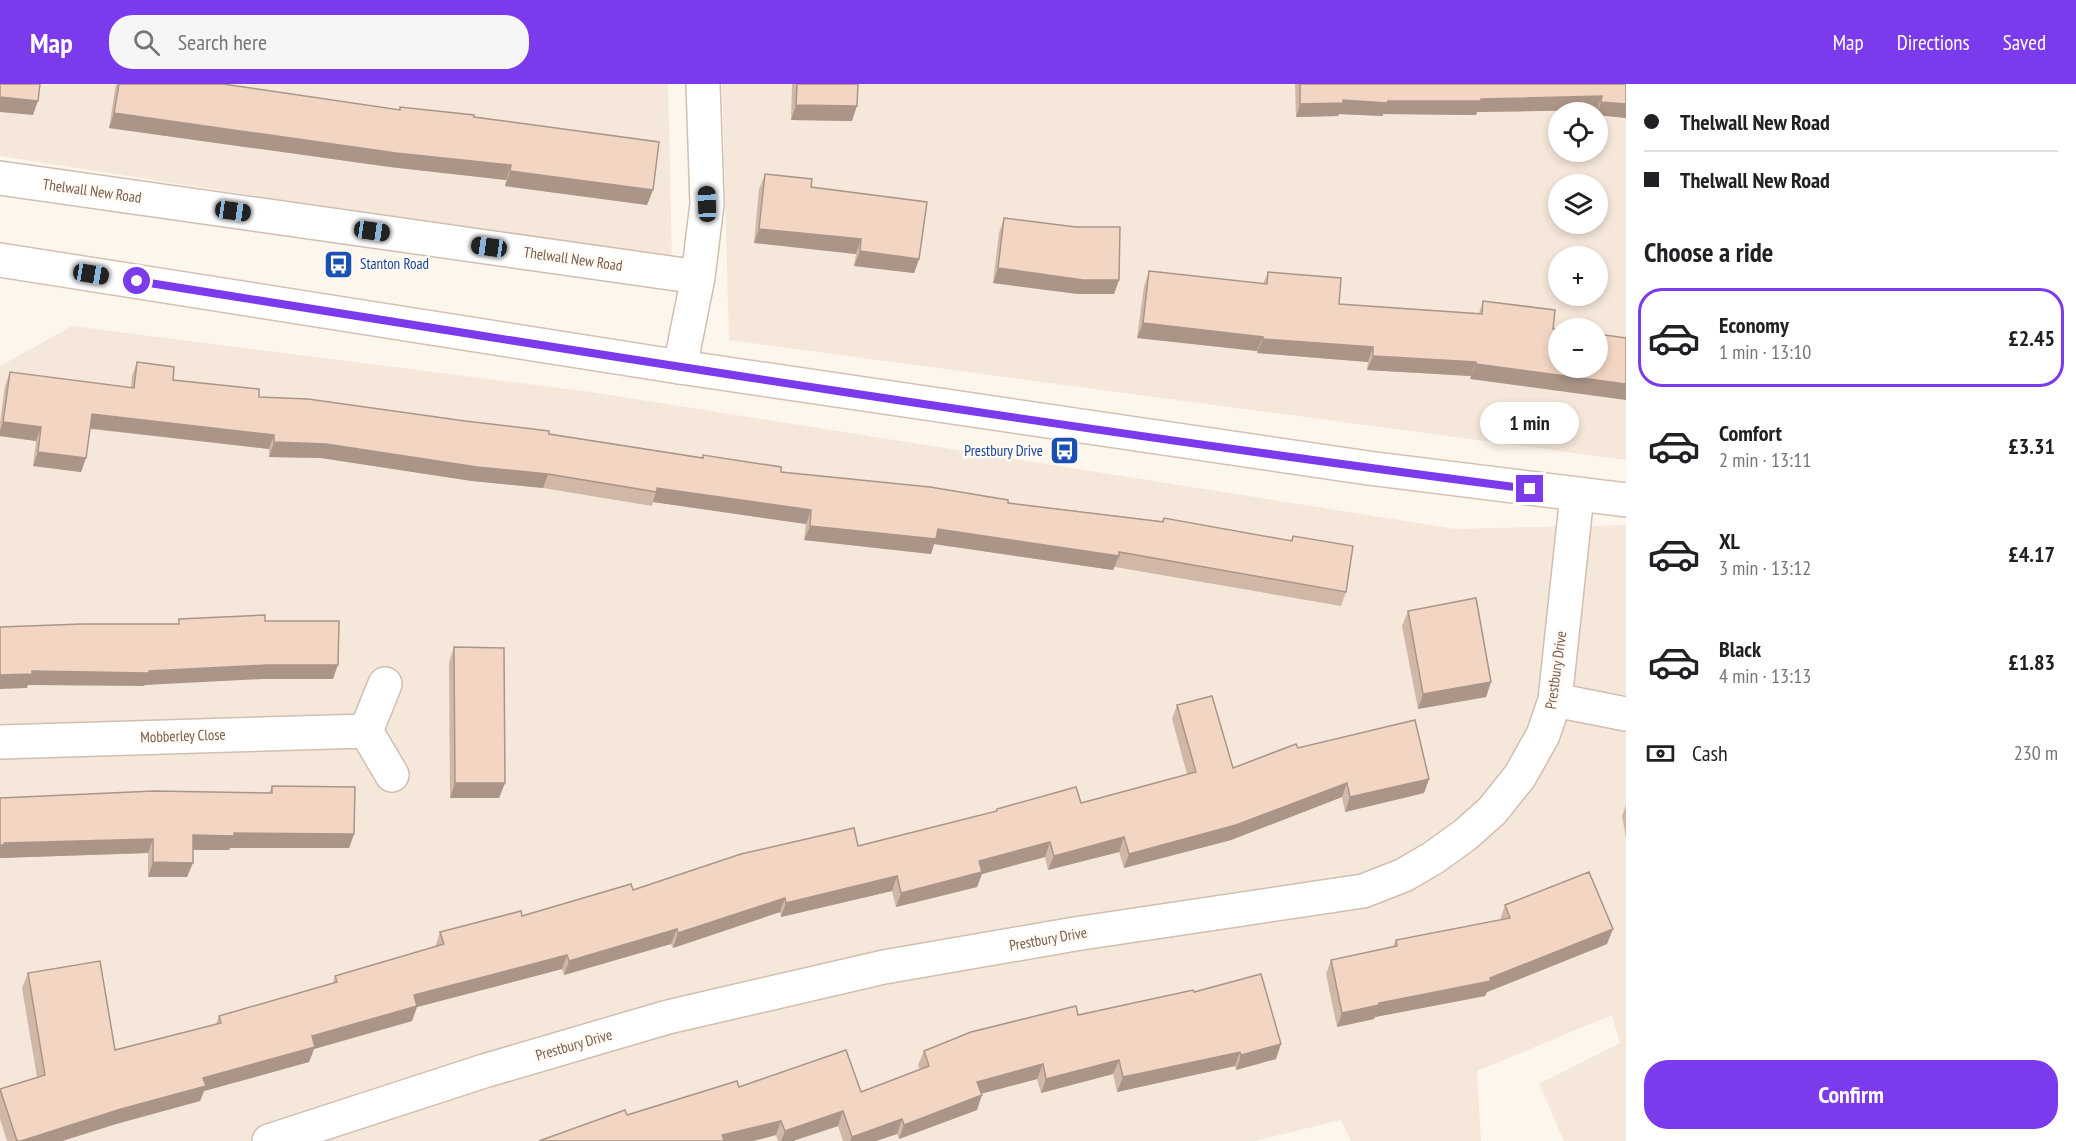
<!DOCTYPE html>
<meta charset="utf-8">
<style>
body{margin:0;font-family:"PT Sans Narrow",sans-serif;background:#f6f6f6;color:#202124;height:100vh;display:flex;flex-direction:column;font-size:22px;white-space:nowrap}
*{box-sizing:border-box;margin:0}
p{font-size:20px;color:#757577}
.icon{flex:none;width:33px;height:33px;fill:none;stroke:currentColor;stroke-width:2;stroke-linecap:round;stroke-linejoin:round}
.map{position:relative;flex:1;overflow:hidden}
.side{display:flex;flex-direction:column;background:#fff;width:450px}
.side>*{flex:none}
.guide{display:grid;align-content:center;height:132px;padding:0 18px;background:#fff}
.fabs{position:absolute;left:1548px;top:18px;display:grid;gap:12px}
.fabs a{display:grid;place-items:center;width:60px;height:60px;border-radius:50%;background:#fff;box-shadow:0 3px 9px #0003;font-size:30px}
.end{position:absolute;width:27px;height:27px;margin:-14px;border:8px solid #7c3aed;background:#fff;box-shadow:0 0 0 3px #fff}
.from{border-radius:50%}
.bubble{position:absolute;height:42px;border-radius:21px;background:#fff;box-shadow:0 3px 9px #0003;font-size:20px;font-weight:800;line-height:42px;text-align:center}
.car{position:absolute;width:18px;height:36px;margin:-18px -9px;border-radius:8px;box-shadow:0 0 4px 2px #0007;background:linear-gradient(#222 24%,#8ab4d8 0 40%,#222 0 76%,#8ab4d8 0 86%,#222 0)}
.guide b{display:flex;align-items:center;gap:21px;height:57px;font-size:22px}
.guide b+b{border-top:2px solid #e0e0e0}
.guide i{width:15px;height:15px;background:#202124}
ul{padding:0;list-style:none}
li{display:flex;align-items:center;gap:18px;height:99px;margin:0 12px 9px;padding:0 6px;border:3px solid transparent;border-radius:24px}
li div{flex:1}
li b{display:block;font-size:22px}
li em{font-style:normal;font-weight:800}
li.selected{border-color:#7c3aed}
li>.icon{width:54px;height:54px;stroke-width:1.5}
h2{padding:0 18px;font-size:27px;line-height:72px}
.pay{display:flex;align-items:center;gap:15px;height:66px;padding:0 18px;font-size:22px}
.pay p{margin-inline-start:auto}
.cta{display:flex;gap:12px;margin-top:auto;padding:12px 18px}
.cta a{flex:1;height:69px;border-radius:24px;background:#7c3aed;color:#fff;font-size:24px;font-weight:800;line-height:69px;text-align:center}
header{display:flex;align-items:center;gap:36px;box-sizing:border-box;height:84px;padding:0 30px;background:#7c3aed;color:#fff}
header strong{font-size:28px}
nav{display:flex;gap:33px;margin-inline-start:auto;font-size:21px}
.search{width:420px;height:54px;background:#f6f6f6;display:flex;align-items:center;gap:15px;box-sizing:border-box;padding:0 21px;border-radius:24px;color:#757577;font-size:22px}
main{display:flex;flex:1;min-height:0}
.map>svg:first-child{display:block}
</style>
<header>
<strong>Map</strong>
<div class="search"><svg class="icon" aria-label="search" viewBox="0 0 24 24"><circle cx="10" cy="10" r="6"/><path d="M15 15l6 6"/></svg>Search here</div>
<nav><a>Map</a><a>Directions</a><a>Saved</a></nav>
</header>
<main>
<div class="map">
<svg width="1626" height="1057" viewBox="0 0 1626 1057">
<rect width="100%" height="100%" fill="#fdf6ec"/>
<path fill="#f5e8da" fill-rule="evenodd" d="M0 0H668L672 177 0 72Z
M722 0H1626V376L729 256ZM1558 28H1598V68H1558ZM1558 100H1598V140H1558ZM1558 172H1598V212H1558ZM1558 244H1598V284H1558Z
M72 242 591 308 1456 445 1626 441V1057H1564L1539 1000 1620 959 1612 931 1477 987 1481 1057H1351L1341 1036 1255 1057H0V282Z"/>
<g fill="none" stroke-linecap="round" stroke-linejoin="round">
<defs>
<path id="minor" d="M0 94 698 193
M680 283 698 193 707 120 703 0
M385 600 366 647 392 691
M1555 616 1626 630
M0 658 366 647
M269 1057 484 987 668 933 884 883 1075 850 1363 807 1404 791 1433 774 1465 751 1492 727 1520 692 1543 651 1555 616 1577 411"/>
<path id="secondary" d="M0 176 680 283 1368 384 1626 416"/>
</defs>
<use href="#minor" stroke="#d1beb0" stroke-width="36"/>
<use href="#secondary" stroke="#d6c0b0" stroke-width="36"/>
<use href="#minor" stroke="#fff" stroke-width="33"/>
<use href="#secondary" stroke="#fff" stroke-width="33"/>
</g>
<path fill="#d1b7a8" d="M116 0H223L400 26V23L474 33 653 106 647 121 505 102 506 96 390 83 109 44Z
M792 0H858L852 37 791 36Z
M1295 0H1626V34L1598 31 1597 26 1477 28 1476 31 1383 30V32L1339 30 1338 32 1296 33Z
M765 90 811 103 919 175 914 189 854 182 856 170 754 159 759 105Z
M1004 134 1119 196 1114 210H1078L993 199 999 149Z
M1149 187 1263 200 1268 188 1339 220 1479 229 1483 217 1555 226 1470 295 1471 292 1367 286 1368 278 1257 269V267L1137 254 1144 202Z
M137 278 173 296 259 313 549 350 702 374 703 371 781 388 1008 419 1163 437 1164 434 1291 457 1293 452 1346 508 1341 522 1115 483 1113 486 934 460 931 470 804 456 806 440 653 418 652 422 543 404 472 397 321 374 269 373V365L90 345 86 374 81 388 33 382 36 357 0 352V339L5 302 10 288 131 304 132 292Z
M1408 527 1491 598 1486 613 1418 625 1402 542Z
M454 563 505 699 499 714H450L449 578Z
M1177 621 1233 684 1298 664 1429 695 1424 709 1345 728 1342 713 1231 756 1124 784 1119 768 1048 786 1045 773 982 790 977 803 896 823 892 807 781 833 780 828 673 864 671 860 564 891 562 885 417 923 412 937 314 965 309 978 204 1007 200 1017 116 1040 62 1057H7L0 1035V1005L37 993 22 904 28 889 115 966 216 940 219 932 333 899 335 892 435 863 440 848 522 832 633 806 858 762 996 727 997 725 1081 719 1187 690 1172 635Z
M272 702 354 750 349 764H230L229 766H193L187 793H148V769L0 774V714L269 709Z
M1626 721V754L1622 732Z
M1505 821 1607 860 1487 908 1485 912 1375 933 1374 935 1337 943 1326 890 1331 876 1393 862 1396 856 1500 836Z
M1194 908 1276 975 1236 986 1235 982 1117 1008 1113 990 1041 1009 1037 995 981 1010 977 1026 899 1055 897 1050 876 1057H843L838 1042 793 1057H778L776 1051 753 1057H539L627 1031 739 1003 861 1008 920 986 918 981 924 967 1078 931Z"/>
<path fill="#aa9588" d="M1602 12 1597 26 1477 28 1476 31 1383 30V32L1339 30 1338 32 1296 33 1300 20 1343 16 1388 17Z
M0 13 38 17 33 31 0 28Z
M1601 18 1626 20V34L1598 31 1597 28Z
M796 21 857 22 852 37 791 36Z
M114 29 511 81 506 96 390 83 109 44Z
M510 87 653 106 647 121 505 102Z
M759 145 861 155 856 170 754 159Z
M860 167 919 175 914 189 854 182Z
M998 184 1119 196 1114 210H1078L993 199Z
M1143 239 1263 253 1257 267 1137 254Z
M1263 255 1373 263 1368 278 1257 269Z
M1373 272 1476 278 1471 292 1367 286Z
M1476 280 1626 300V316L1470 295Z
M92 330 274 351 269 365 87 344Z
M3 338 41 343 36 357 0 352V347Z
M274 358 326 360 548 390 543 404 472 397 321 374 269 373Z
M38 368 86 374 81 388 33 382Z
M657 404 811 426 806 440 653 418Z
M810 442 938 445 1119 472 1113 486 934 460 931 470 804 456Z
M267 581H338L333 595H262L145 601 144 602 28 601 27 604 0 605V591L32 587H149Z
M1491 598 1486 613 1418 625 1423 610Z
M1429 695 1424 709 1345 728 1350 713Z
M455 699H505L499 714H450Z
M1347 699 1342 713 1231 756 1124 784 1129 770Z
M234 749 354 750 349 764H230L229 766H187L193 751Z
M1124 753 1119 768 1048 786 1054 772Z
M153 755 148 769 0 774V761L4 759Z
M1050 758 1045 773 982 790 977 803 896 823 901 809 979 777Z
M153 778 193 779 187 793H148Z
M897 792 892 807 781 833 786 819Z
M785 814 780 828 673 864 678 849Z
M677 845 671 860 564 891 569 877Z
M1613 845 1607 860 1487 908 1485 912 1375 933 1374 935 1337 943 1342 929 1379 919 1490 894Z
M567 871 562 885 417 923 412 937 314 965 309 978 204 1007 200 1017 116 1040 62 1057H21L203 994 312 952 414 911Z
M1281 960 1276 975 1236 986 1241 971Z
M1240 968 1235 982 1117 1008 1123 993Z
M1119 976 1113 990 1041 1009 1046 995Z
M1043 980 1037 995 972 1012 977 998Z
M982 1011 977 1026 899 1055 904 1041Z
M843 1027 838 1042 793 1057H781L785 1047Z
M902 1035 897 1050 876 1057H850L852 1053Z
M781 1037 776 1051 753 1057H720L722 1051Z"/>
<path fill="#f3d5c3" stroke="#aa9588" stroke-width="1.5" d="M0 0H40L38 17 0 13Z
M119 0H223L400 26V23L474 31V33L659 58 653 106 510 87 511 81 396 69 114 29Z
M797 0H858L857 22 796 21Z
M1300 0H1626V20L1601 18 1602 12 1481 15V17H1388V19L1343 16V19L1300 20Z
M765 90 812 95 811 103 927 118 919 175 860 167 861 155 759 145Z
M1004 134 1076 143H1120L1119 196H1083L998 184Z
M1149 187 1267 200 1268 188 1341 194 1339 220 1482 230 1483 217 1555 226 1553 245H1558V284H1598V250L1626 254V300L1476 280V278L1373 272V263L1263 255V253L1143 239Z
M137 278 174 283 173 296 259 305V313L308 315 465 337 549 347V350L703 374V371L781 383V388L930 403 1008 416V419L1163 438 1164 434 1292 457 1293 452 1353 462 1346 508 1119 468V472L938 445 936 455 810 442 811 426 657 404V408L548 390 477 383 326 360 274 358V351L92 330 86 374 38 368 41 343 3 338 10 288 134 304Z
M1476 514 1491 598 1423 610 1408 527Z
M265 531V537H339L338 581H267L149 587V589L32 587V590L0 591V543L82 540H179V535Z
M454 563 504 564 505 699H455Z
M1212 612 1233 684 1296 660 1298 664 1415 636 1429 695 1350 713 1347 699 1236 741 1129 770 1124 753 1054 772 1050 758 979 777 982 788 901 809 897 792 786 819 785 814 678 849 677 845 569 877 567 871 414 911 417 922 312 952 315 963 203 994 206 1002 121 1025 21 1057H17L0 1005 45 991 28 889 100 877 115 966 221 939 219 932 337 898 335 892 444 860 440 848 521 827 522 832 631 800 633 806 741 770 854 744 858 762 997 727V725L1076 703 1081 719 1196 688 1177 621Z
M272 702 355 703 354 750 234 749V752L193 751V779L153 778V755L4 759 5 761H0V714L154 707 272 709Z
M1589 788 1613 845 1490 894 1491 897 1379 919V921L1342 929 1331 876 1397 862 1396 856 1510 834 1505 821Z
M1261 890 1281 960 1241 971 1240 968 1123 993 1119 976 1046 995 1043 980 977 998 982 1011 904 1041 902 1035 852 1053 843 1027 785 1047 781 1037 722 1051 724 1057H539L625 1026 627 1031 737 997 739 1003 846 966 861 1008 929 982 924 967 971 948 1076 922 1078 931 1193 906 1194 908Z"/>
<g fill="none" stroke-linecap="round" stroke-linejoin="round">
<path stroke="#7c3aed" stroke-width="8" d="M137 197C600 271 1064 345 1530 405"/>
</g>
<defs>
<symbol id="bus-square" viewBox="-11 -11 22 22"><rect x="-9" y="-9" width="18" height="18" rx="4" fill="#1a4fb4" stroke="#fffaf3"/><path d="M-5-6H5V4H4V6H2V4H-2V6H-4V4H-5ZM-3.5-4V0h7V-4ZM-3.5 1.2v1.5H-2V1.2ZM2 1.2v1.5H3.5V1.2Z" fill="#fff"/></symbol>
</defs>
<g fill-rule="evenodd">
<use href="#bus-square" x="322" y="164" width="33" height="33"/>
<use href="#bus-square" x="1048" y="350" width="33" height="33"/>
</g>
<g text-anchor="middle" stroke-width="5" stroke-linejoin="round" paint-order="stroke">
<g font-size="15" fill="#7a5c4d" stroke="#fffaf3">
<text transform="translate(92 107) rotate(8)" y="5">Thelwall New Road</text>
<text transform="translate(573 175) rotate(8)" y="5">Thelwall New Road</text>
<text transform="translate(1556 586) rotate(-82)" y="5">Prestbury Drive</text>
<text transform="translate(183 652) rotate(-2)" y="5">Mobberley Close</text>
<text transform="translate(1048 855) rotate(-10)" y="5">Prestbury Drive</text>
<text transform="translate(574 961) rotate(-16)" y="5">Prestbury Drive</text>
</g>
<g font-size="15" fill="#164399" stroke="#fffaf3" text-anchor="start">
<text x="360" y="185">Stanton Road</text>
<text x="1043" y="372" text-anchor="end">Prestbury Drive</text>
</g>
</g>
</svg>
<div class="fabs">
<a><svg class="icon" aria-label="locate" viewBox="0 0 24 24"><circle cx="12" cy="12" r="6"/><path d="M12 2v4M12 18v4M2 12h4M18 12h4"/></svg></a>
<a><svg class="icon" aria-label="layers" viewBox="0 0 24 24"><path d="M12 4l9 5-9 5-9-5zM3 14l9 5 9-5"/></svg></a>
<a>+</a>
<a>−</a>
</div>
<i class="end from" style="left:137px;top:197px"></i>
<i class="end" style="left:1530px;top:405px"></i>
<div class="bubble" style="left:1480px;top:318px;width:99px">1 min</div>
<i class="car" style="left:707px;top:120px;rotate:358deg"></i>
<i class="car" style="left:233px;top:127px;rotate:98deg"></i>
<i class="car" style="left:372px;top:147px;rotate:98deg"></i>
<i class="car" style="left:489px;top:163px;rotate:278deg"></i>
<i class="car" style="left:91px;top:190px;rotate:99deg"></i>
</div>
<section class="side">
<div class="guide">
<b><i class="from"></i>Thelwall New Road</b>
<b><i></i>Thelwall New Road</b>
</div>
<h2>Choose a ride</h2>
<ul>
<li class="selected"><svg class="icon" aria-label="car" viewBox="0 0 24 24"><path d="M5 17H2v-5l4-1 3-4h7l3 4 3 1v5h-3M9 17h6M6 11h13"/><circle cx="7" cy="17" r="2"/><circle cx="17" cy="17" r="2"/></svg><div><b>Economy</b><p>1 min · 13:10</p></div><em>£2.45</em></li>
<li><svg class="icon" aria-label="car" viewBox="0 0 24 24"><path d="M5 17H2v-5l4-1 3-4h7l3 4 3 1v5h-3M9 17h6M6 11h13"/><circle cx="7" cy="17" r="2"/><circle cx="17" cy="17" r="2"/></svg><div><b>Comfort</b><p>2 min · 13:11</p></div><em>£3.31</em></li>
<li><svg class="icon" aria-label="car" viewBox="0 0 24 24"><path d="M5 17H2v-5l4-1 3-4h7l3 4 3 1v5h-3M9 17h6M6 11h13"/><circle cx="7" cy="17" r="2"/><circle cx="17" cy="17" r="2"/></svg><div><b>XL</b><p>3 min · 13:12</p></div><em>£4.17</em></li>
<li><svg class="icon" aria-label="car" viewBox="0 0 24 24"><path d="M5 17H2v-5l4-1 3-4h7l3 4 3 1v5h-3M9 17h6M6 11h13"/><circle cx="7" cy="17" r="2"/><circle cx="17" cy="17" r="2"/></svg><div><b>Black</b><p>4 min · 13:13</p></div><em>£1.83</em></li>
</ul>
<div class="pay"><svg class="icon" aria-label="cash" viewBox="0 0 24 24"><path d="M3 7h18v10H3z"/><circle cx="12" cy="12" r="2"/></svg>Cash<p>230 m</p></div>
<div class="cta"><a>Confirm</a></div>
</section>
</main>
